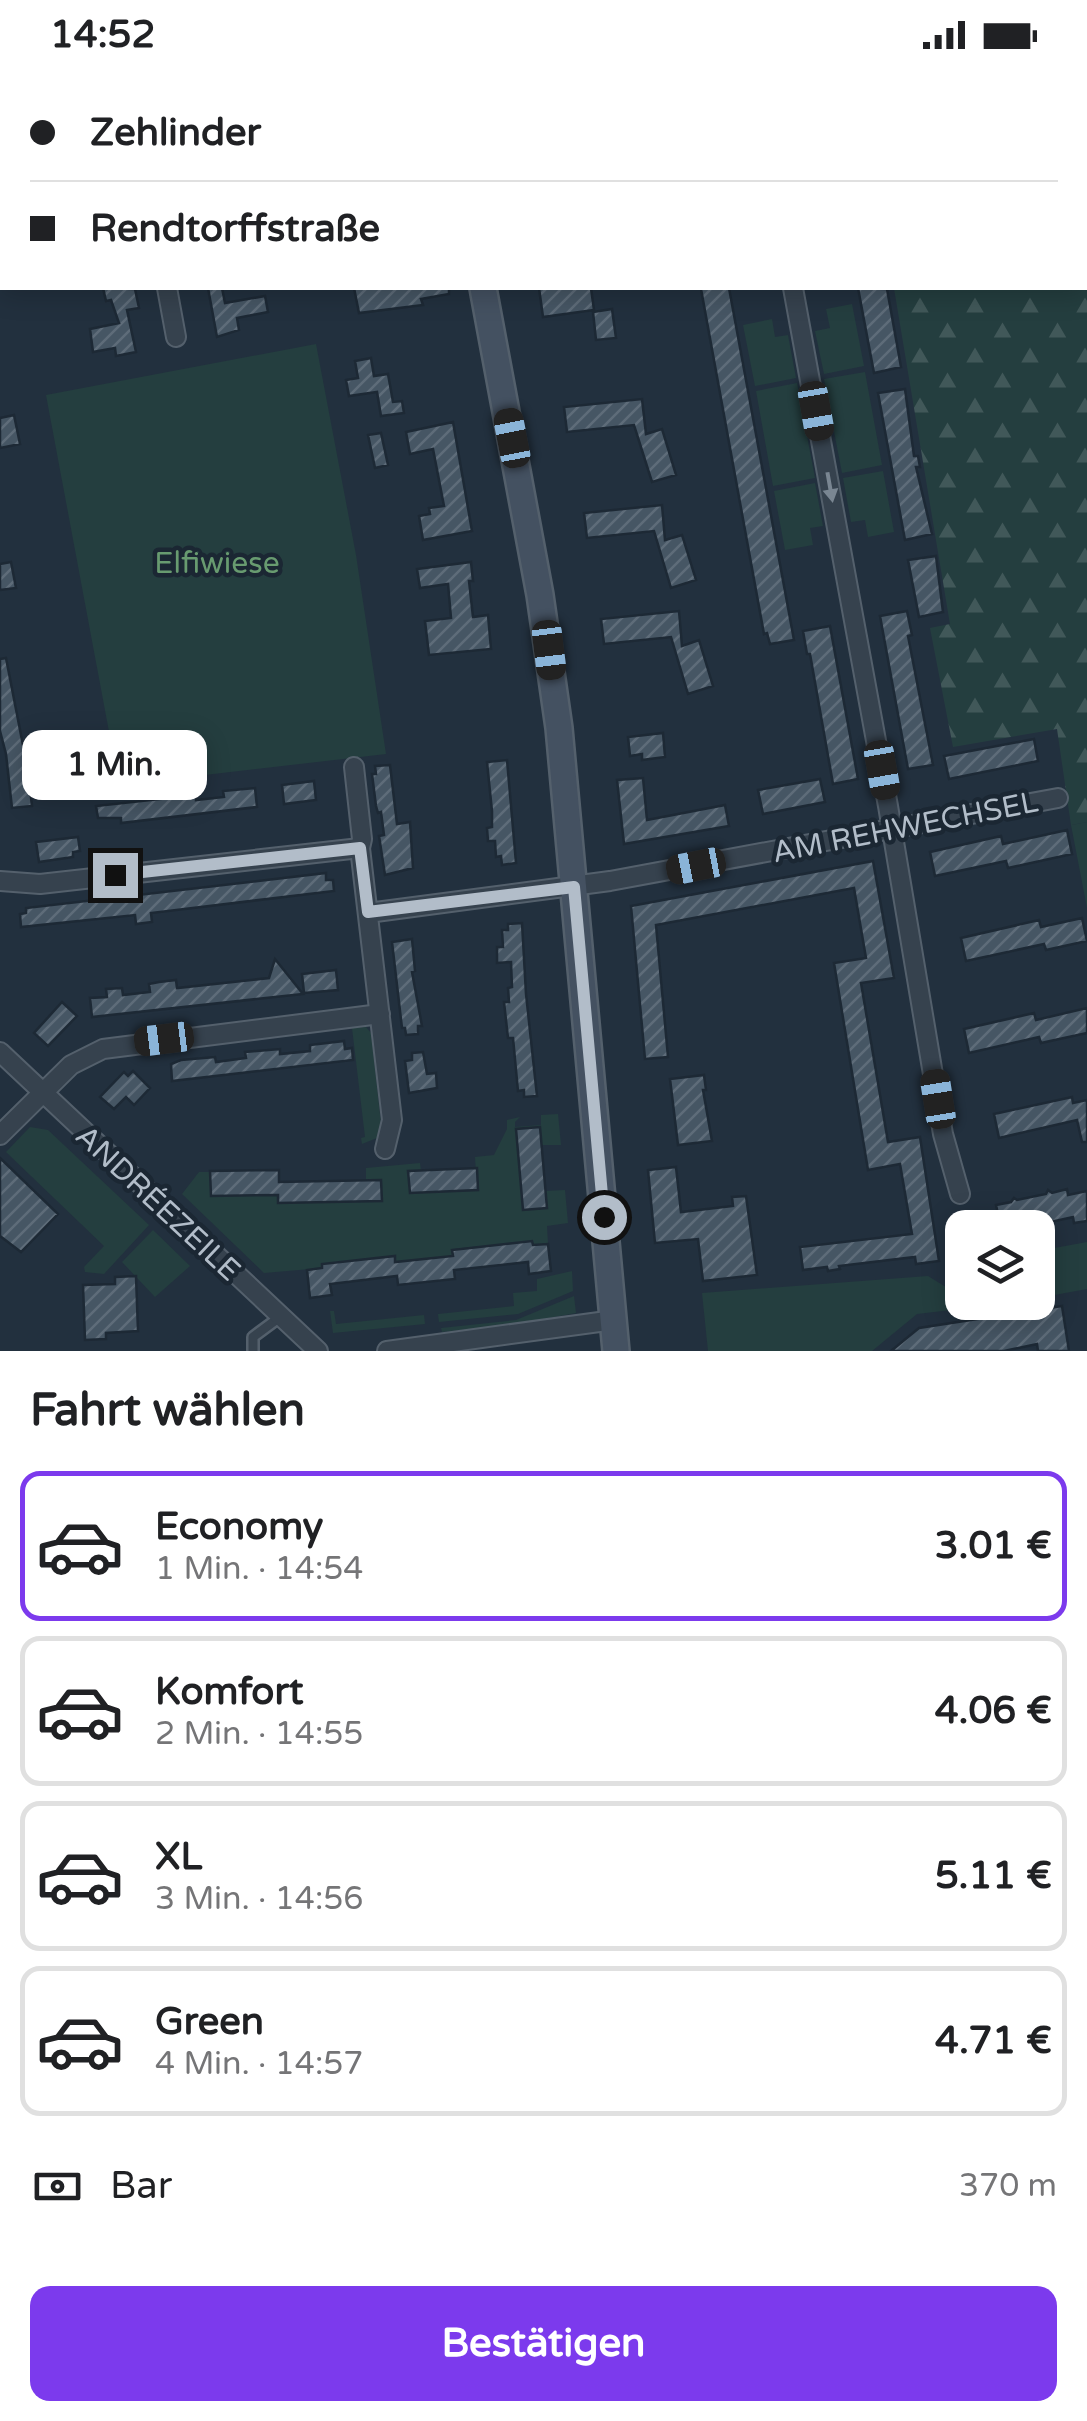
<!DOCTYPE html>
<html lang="de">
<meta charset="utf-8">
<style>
body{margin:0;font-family:"Varela Round",sans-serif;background:#f6f6f6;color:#202124;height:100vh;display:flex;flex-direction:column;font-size:38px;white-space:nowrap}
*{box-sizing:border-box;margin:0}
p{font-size:32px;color:#757577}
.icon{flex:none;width:55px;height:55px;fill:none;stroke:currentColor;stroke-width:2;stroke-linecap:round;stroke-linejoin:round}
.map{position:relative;height:1281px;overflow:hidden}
.details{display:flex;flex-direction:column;background:#fff;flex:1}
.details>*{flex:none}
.guide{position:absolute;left:0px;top:0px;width:1088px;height:220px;box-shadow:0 5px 25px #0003;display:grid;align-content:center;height:220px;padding:0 30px;background:#fff}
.tools{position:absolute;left:945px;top:1140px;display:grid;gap:20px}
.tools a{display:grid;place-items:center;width:110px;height:110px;border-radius:20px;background:#fff;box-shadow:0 5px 25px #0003;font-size:50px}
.end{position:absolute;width:45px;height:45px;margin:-22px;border:12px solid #b2bdc9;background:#111;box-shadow:0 0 0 5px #111}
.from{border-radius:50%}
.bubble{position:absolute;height:70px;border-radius:20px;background:#fff;box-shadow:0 5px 25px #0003;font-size:32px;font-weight:700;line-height:70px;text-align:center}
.car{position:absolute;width:30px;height:60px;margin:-30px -15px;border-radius:12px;box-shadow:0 0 8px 2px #0007;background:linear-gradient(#222 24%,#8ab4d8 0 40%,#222 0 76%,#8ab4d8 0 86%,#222 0)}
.guide b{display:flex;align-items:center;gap:35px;height:95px;font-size:38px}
.guide b+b{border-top:2px solid #e0e0e0}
.guide i{width:25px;height:25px;background:#202124}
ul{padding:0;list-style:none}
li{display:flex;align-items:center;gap:30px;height:150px;margin:0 20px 15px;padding:0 10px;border:5px solid #e0e0e0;border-radius:20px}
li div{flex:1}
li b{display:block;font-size:38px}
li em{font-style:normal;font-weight:700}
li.active{border-color:#7c3aed}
li>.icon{width:90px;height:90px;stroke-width:1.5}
h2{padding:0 30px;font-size:45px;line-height:120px}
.pay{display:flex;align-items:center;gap:25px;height:110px;padding:0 30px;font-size:38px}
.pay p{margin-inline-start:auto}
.primary-button{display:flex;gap:20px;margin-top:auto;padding:20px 30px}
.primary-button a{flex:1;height:115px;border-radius:20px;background:#7c3aed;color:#fff;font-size:40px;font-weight:700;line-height:115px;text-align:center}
.status{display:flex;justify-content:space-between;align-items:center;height:70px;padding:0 50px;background:#fff;direction:ltr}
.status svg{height:28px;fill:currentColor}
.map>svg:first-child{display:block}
</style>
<div class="status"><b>14:52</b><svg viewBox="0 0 49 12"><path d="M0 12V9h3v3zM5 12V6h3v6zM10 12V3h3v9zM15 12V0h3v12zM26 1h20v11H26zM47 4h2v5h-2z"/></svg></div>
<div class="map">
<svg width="1087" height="1281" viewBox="0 0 1087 1281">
<defs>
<pattern id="forest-firs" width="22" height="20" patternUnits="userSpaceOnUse" patternTransform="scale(2.5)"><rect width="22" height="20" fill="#243e3f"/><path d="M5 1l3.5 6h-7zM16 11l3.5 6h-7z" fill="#415859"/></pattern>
<pattern id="building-hatch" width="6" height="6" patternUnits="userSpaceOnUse" patternTransform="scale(2.5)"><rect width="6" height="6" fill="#465664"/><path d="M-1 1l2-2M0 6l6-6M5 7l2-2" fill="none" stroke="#5e6c79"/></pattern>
</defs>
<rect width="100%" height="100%" fill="#22303e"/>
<path fill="#243e3f" d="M852 234 864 296 824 304 815 261 830 258 826 239Z
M772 249 775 267 788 265 796 308 755 316 743 255Z
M316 274 356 485 386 684 119 715 46 325Z
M865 302 882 395 842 403 824 309Z
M797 313 815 408 773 416 756 321Z
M883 401 894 462 868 467 865 450 851 452 843 408Z
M815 413 823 456 810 458 813 475 785 480 774 421Z
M1087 752V838L1071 755Z
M366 957 371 963 381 1053 377 1068 362 1074 361 1068 365 1067 352 958Z
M558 1044 561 1075H542L539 1057 516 1060 523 1140 546 1138 545 1121 565 1120 568 1153 547 1156 548 1174 533 1175 531 1171 452 1179 453 1186 395 1192 394 1186 323 1194 322 1198 264 1203 182 1124 199 1102H210L211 1126 278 1125 279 1133 381 1131V1110H366V1098L420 1093 421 1101 409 1102 410 1123 477 1120 475 1087 494 1085 507 1059V1050L520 1047 515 1052V1057L541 1055V1045Z
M30 1057 48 1060 149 1155 104 1204 85 1202 84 1197 104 1176 6 1082Z
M153 1160 190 1196 155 1227 122 1192Z
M1087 1172V1219L1038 1228V1181Z
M572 1201 573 1221 518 1244 439 1252 438 1244 514 1236 513 1223 537 1221V1209Z
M928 1206 962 1227V1232L1011 1233 917 1244 872 1281H708L702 1223Z
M574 1226 576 1243 517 1254 442 1262 441 1258 516 1250Z
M330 1241H334L336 1254 424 1245 425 1254 333 1263Z"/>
<path fill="url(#forest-firs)" d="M919 0H1087V752L1071 755 1057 659 953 677 930 558 950 554 894 218H1085V2Z"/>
<path fill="url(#building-hatch)" stroke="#1d2935" stroke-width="2.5" d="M103 218 135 219 139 238 127 240 136 282 116 286 115 278 93 282 90 259 119 253 111 230 106 231Z
M208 218H222L225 233 265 226 268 242 237 248 239 260 217 267Z
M354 218H449V224L421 229 423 235 359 243Z
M539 218H591L594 240 543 247Z
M707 218H729L794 570 770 574 767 563 764 564 701 219Z
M858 218 887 219 901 297 874 303Z
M612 239 616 268 596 270 593 242Z
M371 288 374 306 388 304 393 332 402 331 404 343 381 346 377 322 349 326 346 310 358 308 355 291Z
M905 319 914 386H918L920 397H916L932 464 905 470 878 323Z
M642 329 646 364 662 359 676 405 652 412 634 355 567 362 564 337Z
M14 345 20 374 0 378V348Z
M453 352 472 461 423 470 419 446 430 444 429 438 444 436 433 379 410 384 406 362Z
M381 363 388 395 375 398 368 365Z
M662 435 665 470 682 465 696 510 671 518 654 461 587 468 584 443Z
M936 486 943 542 919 547 908 490Z
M11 492 16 518 0 520V494Z
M471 492 473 511H469L473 547 488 545 491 579 429 585 425 551 451 548 448 514 420 518 417 499Z
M679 541 682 576 699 570 713 616 688 624 671 567 604 574 601 549Z
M907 541 912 565 908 566 933 695 908 699 880 546Z
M830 556 858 709 833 714 810 584H807L803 561Z
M6 588 28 701 32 736 12 738 6 684 0 661V589Z
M663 663 665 687 642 690V684L630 686 628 667Z
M1034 669 1038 691 949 709 944 686Z
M507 690 516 793 502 795 501 786 496 787 495 771H488L487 758 492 757V741L487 692Z
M390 695 397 754 410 752 413 798 385 805 379 766 384 765 381 742 378 743 376 736 372 704H376L375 696Z
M643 708 647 750 725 735 729 756 624 774 617 710Z
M820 709 825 732 763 744 758 720Z
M314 711 316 730 284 734 282 715Z
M255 718 257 737 121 753V748H98L96 736 196 725V730L224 727 223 721Z
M1067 760 1072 784 1008 798 1006 791 935 806 930 782 1001 766 1003 774Z
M78 767 80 781 73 782V787L39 792 36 772Z
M873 791 894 908 861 913 888 1072 920 1067 939 1191 916 1194 915 1187 839 1196 840 1199 828 1201 827 1197 803 1200 800 1177 912 1164 900 1094 868 1100 834 893 866 888 854 818 656 855 668 987 645 989 631 836Z
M326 803V810H333L334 821 151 843 152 852 136 854 135 845 21 857 20 844 26 843V838Z
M1082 848 1087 871 1046 880 1044 874 966 891 961 868 1039 850 1041 857Z
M522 853 526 924 537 1026 524 1027V1020L518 1021 513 968H508L504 932H509L508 918 512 917 511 892 497 893V877H503L502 860H508V854Z
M412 869 415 901 412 902 422 956H418V964L406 965 405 958H402L392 872Z
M275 889 303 924 92 947 90 928 107 927 106 919 122 918 123 925 150 922 149 914 159 912 176 910 177 918 269 908Z
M336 900 338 920 304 923 302 904Z
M62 932 77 946 48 976 34 963Z
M1087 938V963L1041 973 1039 967 969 983 964 959 1034 943 1036 950Z
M344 971 345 979 352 978 353 990 172 1011 171 994 181 990 215 987 216 992 246 988 245 982 280 979V984L310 981V975Z
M423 982 427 1004 436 1003 437 1018 409 1023 405 991 412 990V983Z
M133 1001 150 1018 134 1035 126 1027 114 1039 100 1027 124 1002 128 1006Z
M704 1005 706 1020H703L712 1071 678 1075 670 1009Z
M1072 1027 1073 1033 1087 1030V1072H1082L1077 1050 999 1068 994 1044Z
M540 1057 547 1138 523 1140 516 1059Z
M0 1088 58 1144 21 1182 0 1166Z
M676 1097 681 1142 733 1136 732 1127 746 1126 757 1205 703 1211 698 1169 655 1173 648 1100Z
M477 1098 478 1120 410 1123 408 1101Z
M279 1100V1112L381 1110 382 1131 278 1133V1125L211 1126 210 1101Z
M1067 1119 1068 1125 1087 1121V1151L1074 1153 1073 1147 1024 1158H1001L996 1135 1011 1132 1014 1128 1017 1130 1046 1124 1048 1120 1052 1123Z
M532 1171 533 1175 548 1174 551 1201 529 1204 528 1192 454 1200 455 1209 398 1215 397 1206 330 1214 332 1225 310 1228 307 1200 322 1198V1194L395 1186V1192L453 1186 452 1180Z
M136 1206 138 1261 106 1263V1269L85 1270 83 1215 115 1214V1207Z
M1062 1236 1069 1281H1038L1037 1274 1004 1281H891L919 1258Z"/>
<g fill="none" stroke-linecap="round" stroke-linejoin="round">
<defs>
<path id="lane" d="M253 1281V1267L280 1247"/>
<path id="street" d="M125 0 126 2
M753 0 754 2
M672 2 686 0
M167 218 176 267
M793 218 888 736 943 1064 960 1124
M354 697 362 769 360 778 392 1050 385 1079
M0 811 40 814 360 778
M368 843 610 811 1058 728
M0 982 318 1281
M0 1065 71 995 103 979 380 944
M387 1281 614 1250"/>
<path id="secondary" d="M443 0 444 2
M483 218 540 525 559 658 616 1281"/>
</defs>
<use href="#lane" stroke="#54606c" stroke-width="14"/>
<use href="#street" stroke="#54606c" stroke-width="22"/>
<use href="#secondary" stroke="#54606c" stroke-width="30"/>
<use href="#lane" stroke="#36424e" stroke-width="9"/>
<use href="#street" stroke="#36424e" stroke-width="18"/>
<use href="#secondary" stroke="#445161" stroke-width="25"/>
</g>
<defs><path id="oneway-solid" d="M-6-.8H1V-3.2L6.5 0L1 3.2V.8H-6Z" transform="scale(2.5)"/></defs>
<use fill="#7a8692" href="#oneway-solid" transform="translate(830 417) rotate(80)"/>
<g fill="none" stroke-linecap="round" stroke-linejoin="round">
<path stroke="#b2bdc9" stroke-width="12" d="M115 805 360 778 368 842 574 817 604 1147"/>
</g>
<g text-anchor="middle" stroke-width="9" stroke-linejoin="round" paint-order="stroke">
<g font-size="30" fill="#689b70" stroke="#1b2733">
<text x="217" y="503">Elfiwiese</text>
</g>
<g font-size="30" fill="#b2bdc9" stroke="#1b2733">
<text transform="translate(905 757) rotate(-11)" y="10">AM REHWECHSEL</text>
<text transform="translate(158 1133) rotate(43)" y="10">ANDRÉEZEILE</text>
</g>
</g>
</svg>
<div class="tools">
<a><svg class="icon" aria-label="layers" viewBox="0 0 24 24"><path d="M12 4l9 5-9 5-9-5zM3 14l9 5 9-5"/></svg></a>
</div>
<i class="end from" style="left:604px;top:1147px"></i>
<i class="end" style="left:115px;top:805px"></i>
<div class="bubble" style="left:22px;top:660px;width:185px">1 Min.</div>
<i class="car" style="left:816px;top:341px;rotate:170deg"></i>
<i class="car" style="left:512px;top:368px;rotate:349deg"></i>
<i class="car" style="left:549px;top:580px;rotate:173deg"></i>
<i class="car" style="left:882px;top:700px;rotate:170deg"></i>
<i class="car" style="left:696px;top:796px;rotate:259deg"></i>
<i class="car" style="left:164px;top:969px;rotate:263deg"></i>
<i class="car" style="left:938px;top:1029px;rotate:351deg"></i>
<div class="guide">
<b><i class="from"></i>Zehlinder</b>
<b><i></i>Rendtorffstraße</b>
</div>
</div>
<section class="details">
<h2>Fahrt wählen</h2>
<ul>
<li class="active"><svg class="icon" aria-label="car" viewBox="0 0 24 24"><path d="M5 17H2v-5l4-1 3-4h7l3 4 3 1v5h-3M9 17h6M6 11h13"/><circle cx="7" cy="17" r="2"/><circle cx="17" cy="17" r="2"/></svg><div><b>Economy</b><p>1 Min. · 14:54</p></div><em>3.01 €</em></li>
<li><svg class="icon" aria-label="car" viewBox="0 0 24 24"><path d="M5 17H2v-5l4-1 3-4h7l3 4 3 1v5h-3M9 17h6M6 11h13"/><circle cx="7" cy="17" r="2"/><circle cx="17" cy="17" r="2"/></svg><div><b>Komfort</b><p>2 Min. · 14:55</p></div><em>4.06 €</em></li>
<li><svg class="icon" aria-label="car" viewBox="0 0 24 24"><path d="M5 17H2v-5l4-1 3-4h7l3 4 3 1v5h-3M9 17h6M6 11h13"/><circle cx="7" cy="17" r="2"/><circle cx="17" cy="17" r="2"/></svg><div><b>XL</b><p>3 Min. · 14:56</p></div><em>5.11 €</em></li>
<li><svg class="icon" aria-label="car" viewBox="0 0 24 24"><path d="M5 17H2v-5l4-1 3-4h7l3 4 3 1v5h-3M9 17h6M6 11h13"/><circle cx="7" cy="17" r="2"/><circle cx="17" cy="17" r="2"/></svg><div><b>Green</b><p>4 Min. · 14:57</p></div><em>4.71 €</em></li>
</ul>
<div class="pay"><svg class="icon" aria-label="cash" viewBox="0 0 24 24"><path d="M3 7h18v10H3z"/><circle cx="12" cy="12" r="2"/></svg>Bar<p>370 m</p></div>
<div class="primary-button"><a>Bestätigen</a></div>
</section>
